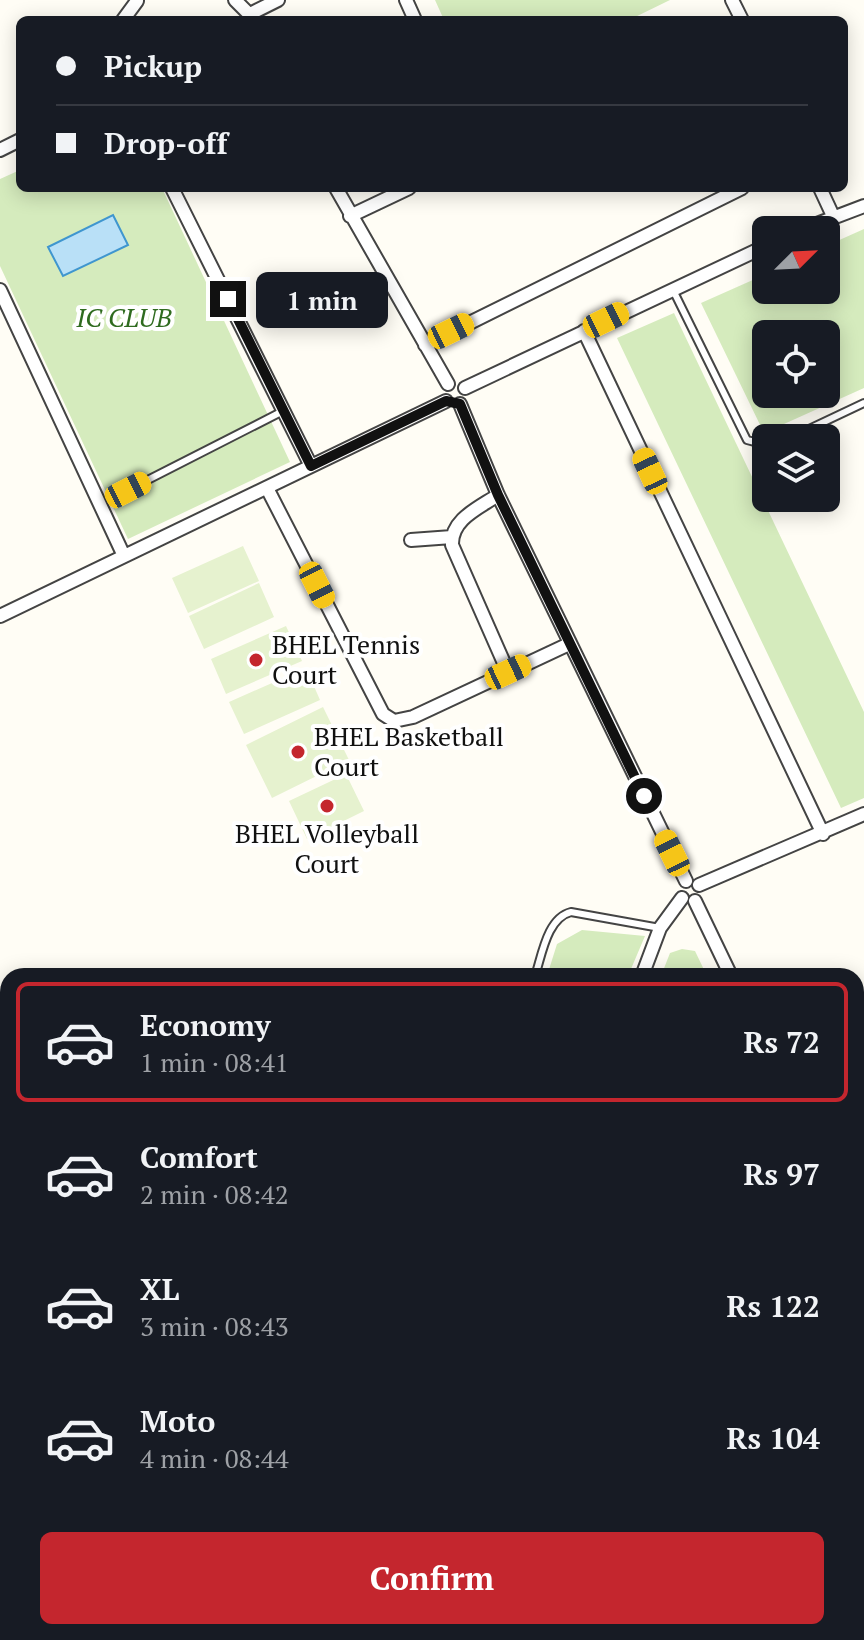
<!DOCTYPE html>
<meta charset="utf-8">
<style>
body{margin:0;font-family:"PT Serif",serif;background:#242831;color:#f1f3f6;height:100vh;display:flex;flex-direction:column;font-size:30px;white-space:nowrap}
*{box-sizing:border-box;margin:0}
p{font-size:26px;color:#9ea1a6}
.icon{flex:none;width:44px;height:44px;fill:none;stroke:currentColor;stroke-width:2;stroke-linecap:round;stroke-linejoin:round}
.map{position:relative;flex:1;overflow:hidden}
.panel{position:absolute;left:0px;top:968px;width:864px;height:672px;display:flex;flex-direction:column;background:#171b24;border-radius:24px 24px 0 0;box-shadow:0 4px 20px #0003}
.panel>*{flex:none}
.top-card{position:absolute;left:16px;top:16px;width:832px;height:176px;border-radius:12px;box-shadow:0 4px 20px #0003;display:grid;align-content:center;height:176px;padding:0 40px;background:#171b24}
.needle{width:52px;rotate:66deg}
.controls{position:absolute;left:752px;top:216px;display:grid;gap:16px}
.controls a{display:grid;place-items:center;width:88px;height:88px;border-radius:12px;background:#171b24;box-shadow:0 4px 20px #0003;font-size:40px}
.end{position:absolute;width:36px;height:36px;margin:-18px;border:10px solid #111;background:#fff;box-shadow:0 0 0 4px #fff}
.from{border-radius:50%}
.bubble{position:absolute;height:56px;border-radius:12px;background:#171b24;box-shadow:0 4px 20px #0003;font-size:26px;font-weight:700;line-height:56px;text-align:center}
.car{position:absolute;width:24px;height:48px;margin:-24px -12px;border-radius:10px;box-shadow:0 0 6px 2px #0007;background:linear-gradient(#f5c518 24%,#345 0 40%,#f5c518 0 76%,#345 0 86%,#f5c518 0)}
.top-card b{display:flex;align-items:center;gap:28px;height:76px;font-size:30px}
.top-card b+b{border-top:2px solid #363941}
.top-card i{width:20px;height:20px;background:#f1f3f6}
ul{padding:14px 0 0;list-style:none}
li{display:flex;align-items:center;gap:24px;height:120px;margin:0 16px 12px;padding:0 24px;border:4px solid transparent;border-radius:12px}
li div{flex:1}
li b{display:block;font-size:30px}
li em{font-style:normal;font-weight:700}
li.selected{border-color:#c4262e}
li>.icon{width:72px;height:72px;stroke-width:1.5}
.button{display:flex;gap:16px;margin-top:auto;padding:16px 40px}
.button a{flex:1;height:92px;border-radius:12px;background:#c4262e;color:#fff;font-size:32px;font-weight:700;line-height:92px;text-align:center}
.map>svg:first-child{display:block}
</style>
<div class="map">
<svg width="864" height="1640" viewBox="0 0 864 1640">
<rect width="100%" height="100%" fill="#fffdf5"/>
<path fill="#d5ebbd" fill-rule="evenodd" d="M435 0H670L629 20H444Z
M20 170V188H162L290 462 128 539 0 266V179Z
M864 229V388L764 433 701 303 766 274V290H826V246ZM766 334H826V394H766Z
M674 313 864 712V798L841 808 617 338Z
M582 930 645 936 628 976H547L557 944Z
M682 949 695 951 707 976H661L670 953Z
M856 1280 864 1296V1604L856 1615Z"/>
<path fill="#e6f2cf" d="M243 546 259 581 188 613 172 578Z
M259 583 274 617 204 649 189 616Z
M286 626 302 661 226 694 211 659Z
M306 668 320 700 244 734 229 702Z
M323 707 349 760 272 798 246 745Z
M346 774 364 811 307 839 289 801Z
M319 1632H697L694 1640H318Z"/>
<path fill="#b9e0f7" stroke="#3f96cf" stroke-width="2" d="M113 215 128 245 63 276 48 247Z"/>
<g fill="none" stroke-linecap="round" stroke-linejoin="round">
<defs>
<path id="lane" d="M672 288 747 440 766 445
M790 438 864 403
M128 490 283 411
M535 976C542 955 547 918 571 912L660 928
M0 1141 8 1137"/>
<path id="street" d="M235 0 255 20
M406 0 415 20
M732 0 742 20
M252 13 278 0
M123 20 137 1
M0 150 20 140
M172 188 311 466
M336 188 448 384
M820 188 833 216
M350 216 409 188
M801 230 864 206
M0 290 124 556
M584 331 823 834
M425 345 742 188
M465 388 766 246
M460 404 498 495 686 881
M267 488 383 714 394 721 413 717 569 644
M498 495C479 508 451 519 452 545L508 672
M411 540 452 537
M0 616 446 401
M699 885 864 814
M695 901 731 976
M642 976 660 928 682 898
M856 1236 864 1253
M0 1317 8 1332
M0 1482 8 1478
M92 1632 96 1640
M155 1632 159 1640
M795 1632 799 1640
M850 1640 864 1622"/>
<path id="secondary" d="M0 1225 8 1241
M204 1632 208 1640"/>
</defs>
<use href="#lane" stroke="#444" stroke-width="10"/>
<use href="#street" stroke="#444" stroke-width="16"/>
<use href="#secondary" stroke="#333" stroke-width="20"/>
<path stroke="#333" stroke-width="3" stroke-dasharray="8 4" stroke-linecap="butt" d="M236 1632 240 1640
M771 1632 775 1640"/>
<use href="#lane" stroke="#fff" stroke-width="6"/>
<use href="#street" stroke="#fff" stroke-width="12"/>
<use href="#secondary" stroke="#fff6b0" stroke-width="16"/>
</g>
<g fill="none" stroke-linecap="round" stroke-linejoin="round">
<path stroke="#111" stroke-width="10" d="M228 299 311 466 446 401 460 404 498 495 644 796"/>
</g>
<g fill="#c4262e" stroke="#fff" stroke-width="3">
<circle cx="256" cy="660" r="8"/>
<circle cx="298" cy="752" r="8"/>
<circle cx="327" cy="806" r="8"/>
</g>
<g text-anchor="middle" stroke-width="8" stroke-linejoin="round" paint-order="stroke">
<g font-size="26" font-style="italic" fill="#2f6b1f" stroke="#fff">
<text x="124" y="327">IC CLUB</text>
</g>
<g font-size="26" fill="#111" stroke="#fff" text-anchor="start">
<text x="272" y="654">BHEL Tennis<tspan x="272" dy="30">Court</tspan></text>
<text x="314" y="746">BHEL Basketball<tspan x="314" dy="30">Court</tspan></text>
<text x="327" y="843" text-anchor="middle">BHEL Volleyball<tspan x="327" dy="30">Court</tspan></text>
</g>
</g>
</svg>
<div class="controls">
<a><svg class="needle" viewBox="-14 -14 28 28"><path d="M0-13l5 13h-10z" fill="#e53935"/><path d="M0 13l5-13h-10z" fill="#9ea1a6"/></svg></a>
<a><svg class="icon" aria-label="locate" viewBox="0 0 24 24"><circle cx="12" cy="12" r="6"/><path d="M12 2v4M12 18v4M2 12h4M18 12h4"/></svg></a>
<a><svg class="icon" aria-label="layers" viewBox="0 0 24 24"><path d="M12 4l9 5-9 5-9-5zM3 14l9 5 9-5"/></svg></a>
</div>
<i class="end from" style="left:644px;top:796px"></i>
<i class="end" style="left:228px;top:299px"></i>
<div class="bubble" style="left:256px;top:272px;width:132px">1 min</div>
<i class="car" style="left:606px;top:320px;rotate:64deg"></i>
<i class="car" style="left:451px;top:331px;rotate:64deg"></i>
<i class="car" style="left:650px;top:471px;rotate:335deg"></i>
<i class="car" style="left:128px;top:490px;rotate:63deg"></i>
<i class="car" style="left:317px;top:585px;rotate:153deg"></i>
<i class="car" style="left:508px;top:672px;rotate:65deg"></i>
<i class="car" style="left:672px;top:853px;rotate:334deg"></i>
<div class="top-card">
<b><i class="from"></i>Pickup</b>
<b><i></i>Drop-off</b>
</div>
<section class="panel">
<ul>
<li class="selected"><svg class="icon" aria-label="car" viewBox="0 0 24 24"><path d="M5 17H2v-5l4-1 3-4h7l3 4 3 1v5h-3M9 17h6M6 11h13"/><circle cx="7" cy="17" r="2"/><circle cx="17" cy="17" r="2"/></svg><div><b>Economy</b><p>1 min · 08:41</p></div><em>Rs 72</em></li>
<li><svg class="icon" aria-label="car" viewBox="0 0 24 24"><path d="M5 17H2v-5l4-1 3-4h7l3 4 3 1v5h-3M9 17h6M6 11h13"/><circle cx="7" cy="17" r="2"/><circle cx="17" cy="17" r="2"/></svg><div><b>Comfort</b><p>2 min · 08:42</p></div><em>Rs 97</em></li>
<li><svg class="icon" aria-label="car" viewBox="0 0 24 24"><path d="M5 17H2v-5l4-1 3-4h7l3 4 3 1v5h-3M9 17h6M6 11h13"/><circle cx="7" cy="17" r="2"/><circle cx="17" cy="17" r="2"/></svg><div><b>XL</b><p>3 min · 08:43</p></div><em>Rs 122</em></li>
<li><svg class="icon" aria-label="car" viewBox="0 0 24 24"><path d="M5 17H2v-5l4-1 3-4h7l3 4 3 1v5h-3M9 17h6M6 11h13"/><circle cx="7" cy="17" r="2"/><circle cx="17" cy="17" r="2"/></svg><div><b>Moto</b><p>4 min · 08:44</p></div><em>Rs 104</em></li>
</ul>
<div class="button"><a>Confirm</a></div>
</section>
</div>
